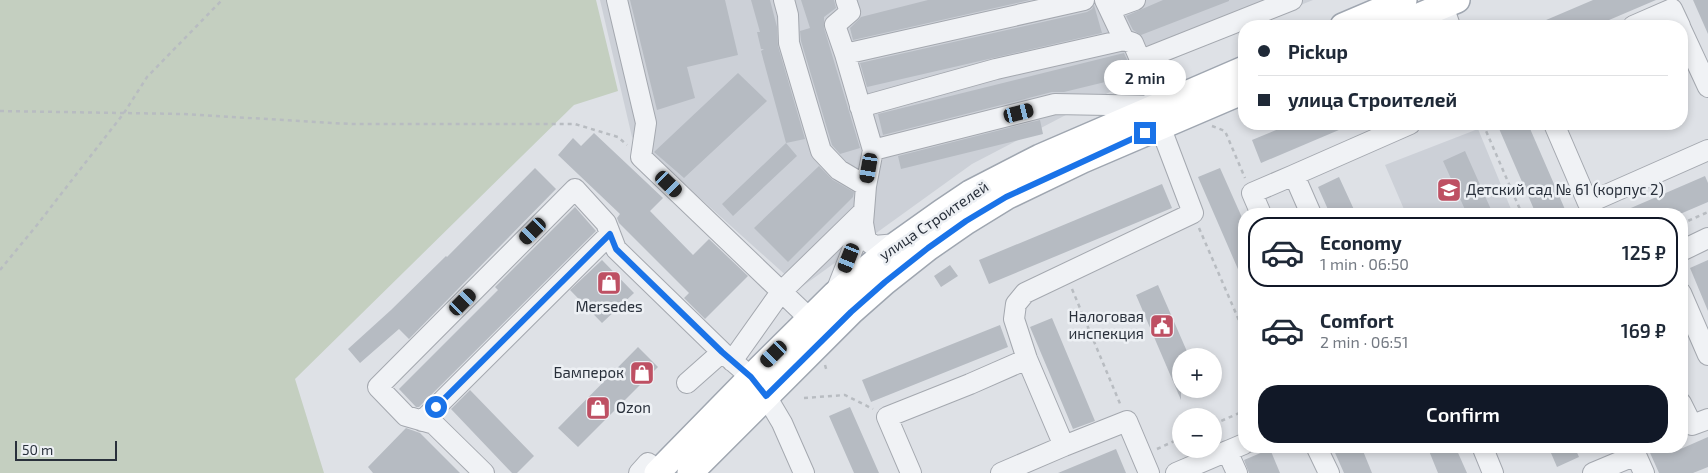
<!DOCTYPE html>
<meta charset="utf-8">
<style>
body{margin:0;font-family:"Exo 2",sans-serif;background:#f2f2f3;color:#1f2937;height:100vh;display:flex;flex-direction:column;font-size:19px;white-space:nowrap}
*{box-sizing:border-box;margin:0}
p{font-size:16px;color:#747a83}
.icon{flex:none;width:28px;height:28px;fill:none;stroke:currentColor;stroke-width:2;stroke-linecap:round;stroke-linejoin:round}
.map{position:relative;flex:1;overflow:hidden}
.details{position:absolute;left:1238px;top:208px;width:450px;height:245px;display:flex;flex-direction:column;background:#fff;border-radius:20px;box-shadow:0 2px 8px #0003}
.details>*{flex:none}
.guide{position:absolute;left:1238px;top:20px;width:450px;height:110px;border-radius:20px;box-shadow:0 2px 8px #0003;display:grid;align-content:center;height:110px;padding:0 20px;background:#fff}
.controls{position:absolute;left:1172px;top:348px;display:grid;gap:10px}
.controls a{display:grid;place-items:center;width:50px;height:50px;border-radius:50%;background:#fff;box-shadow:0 2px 8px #0003;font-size:25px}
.scale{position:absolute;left:15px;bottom:12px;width:102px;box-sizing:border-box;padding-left:5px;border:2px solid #29303b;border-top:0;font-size:14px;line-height:18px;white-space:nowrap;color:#29303b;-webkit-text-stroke:4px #edf0f4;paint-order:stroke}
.end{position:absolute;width:22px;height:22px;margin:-11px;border:6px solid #1a73e8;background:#fff;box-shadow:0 0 0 2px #fff}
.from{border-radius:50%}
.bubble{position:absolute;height:35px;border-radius:18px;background:#fff;box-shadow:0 2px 8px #0003;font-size:16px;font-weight:600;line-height:35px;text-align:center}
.car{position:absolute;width:15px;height:30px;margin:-15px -8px;border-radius:6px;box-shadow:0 0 4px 1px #0007;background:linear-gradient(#222 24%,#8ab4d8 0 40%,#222 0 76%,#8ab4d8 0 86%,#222 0)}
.guide b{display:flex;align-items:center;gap:18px;height:48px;font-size:19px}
.guide b+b{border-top:1px solid #e0e1e3}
.guide i{width:12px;height:12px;background:#1f2937}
ul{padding:9px 0 0;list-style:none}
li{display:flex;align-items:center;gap:15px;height:70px;margin:0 10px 8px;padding:0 10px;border:2px solid transparent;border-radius:20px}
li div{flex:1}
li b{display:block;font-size:19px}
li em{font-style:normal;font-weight:600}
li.active{border-color:#111827}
li>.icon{width:45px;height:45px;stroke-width:1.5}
.button{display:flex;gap:10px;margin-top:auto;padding:10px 20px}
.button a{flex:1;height:58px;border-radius:20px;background:#111827;color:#fff;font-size:20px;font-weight:600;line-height:58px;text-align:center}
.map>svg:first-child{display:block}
</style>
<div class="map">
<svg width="1708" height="473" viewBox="0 0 1708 473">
<rect width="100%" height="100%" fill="#dee1e6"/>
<path fill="#ccd0d7" d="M600 0H1313L1196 47 972 164 800 288 632 137Z
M1478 129 1513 214H1406L1385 165Z"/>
<path fill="#c4cfc0" d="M0 0H596L618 91 574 105 295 379 324 473H0Z"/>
<path fill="#b6bbc2" d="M630 0H725L738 55 687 67 695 98 657 110Z
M751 0H770L777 27 778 46 805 139 786 143 761 51 764 49H761L757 32H760Z
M801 0H834L836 8 824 17V28L860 148 840 154 832 145 801 41 800 31 810 28Z
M928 0H1030L853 40 850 28 861 17Z
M1163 0H1229V1L1141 35 1133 30 1126 16Z
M1593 0H1656L1595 26H1532Z
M1693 0H1708V34Z
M1094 5 1102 33 867 87 860 63 1087 12 1092 9Z
M1124 53 1134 75 1064 92H1052L883 135 878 114Z
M738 73 767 101 684 178 654 152Z
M1040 120 1043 134 901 169 898 156Z
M1291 124H1353L1261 163 1252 140Z
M1497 124H1528L1567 214H1536Z
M594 133 663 198 650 211 693 255 709 239 748 276 705 319 684 298 689 293 619 223 617 218 620 214 558 155 573 138 581 146Z
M786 143 797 156 733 216 722 204Z
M1465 151 1493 214H1467L1443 161Z
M819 166 833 180 854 192 853 197 788 262 754 228Z
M535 168 556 189 409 339 399 329 360 363 348 349 391 310 446 256 447 257Z
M1220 168 1244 222V283L1198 177Z
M1705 176 1708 183V202L1680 214H1617Z
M1339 177 1356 214H1330L1318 187Z
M1162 184 1172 208 989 284 979 260Z
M575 207 596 231 419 407H416L399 389 498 290 495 287Z
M602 260 634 293 602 323 570 290Z
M1708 260V311L1690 268Z
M950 265 958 276 941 287 934 276Z
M1158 285 1189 356H1181V400L1136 295Z
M1052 318 1095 421 1073 429 1030 327Z
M1000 325 1008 347 871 402 862 380Z
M638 347 658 367 578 447 558 428Z
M470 390 534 456 517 473H512L451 409Z
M850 407 879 473H854L829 416Z
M406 428 420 433 460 473H373L368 467Z
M1708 437V467L1693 473H1659L1647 446H1674L1676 451Z
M1332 446H1361L1372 473H1344Z
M1427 446H1455L1467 473H1438Z
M1548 446H1574L1579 457 1557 467Z
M1116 449 1126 473H1058Z
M1270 449 1280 473H1249L1244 460Z"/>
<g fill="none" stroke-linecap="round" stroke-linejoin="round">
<defs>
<path id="minor" d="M617 0 646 123 641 157 810 319
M784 0 788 15 789 43 821 151 839 170 866 186
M846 0 850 12 835 25 845 54 873 150 866 186 864 211 863 223 866 240 874 246 897 244
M1443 6 1450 26
M1110 9 1135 0
M1633 26 1672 9 1680 26
M1681 29 1708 87
M845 54 1084 0
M1141 60 1292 0
M860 107 996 69 1124 40
M1554 124 1588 203 1708 150
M873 150 1055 104 1160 106 1133 43 1124 40 1105 0
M1261 214 1252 193 1294 175
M1311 214 1294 175 1410 124
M1681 251 1708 238
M1681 293 1708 355
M835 294 863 223
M732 361 781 292 864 211
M687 383 722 352
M766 396 782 423 804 473
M1681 403 1692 425 1708 419
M422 421 610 234
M1316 446 1329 473
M1482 446 1493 473
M1632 446 1644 473
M1227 451 1237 473
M484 473 434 424 406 416 378 387 575 189 606 223 616 249 722 352 751 377
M639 473 648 463 658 472
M911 473 887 417 970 384 1027 359
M1001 473 1064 446
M1149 473 1127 421 1064 446 1027 359 1014 319 1016 304 1025 293 1193 213 1160 126
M1176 473 1244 444
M1593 473 1636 455"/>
<path id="major" d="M1343 26 1404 0
M1395 26 1457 0
M657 473 751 377 835 294 897 244 942 212 970 193 1040 157 1244 69
M690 473 851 312 885 282 928 248 967 221 1006 197 1083 160 1244 91"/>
</defs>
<use href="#minor" stroke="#a4a8af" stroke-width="22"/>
<use href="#major" stroke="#9fa6b0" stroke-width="28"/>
<path stroke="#b8bcc1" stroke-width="2.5" stroke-dasharray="4 4" stroke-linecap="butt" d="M0 111 183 114 350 124H575L618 137 627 145
M1483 124 1522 214
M1212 126 1225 131 1245 178
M1681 224 1708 212
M1199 228 1244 332
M0 270 37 225 124 113 147 77 222 0
M1072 289 1121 406
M825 365 827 372
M804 398 845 395 873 409
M1214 424 1244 411
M1157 449 1181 438"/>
<use href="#minor" stroke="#f0f2f5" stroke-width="20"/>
<use href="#major" stroke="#fff" stroke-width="25"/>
</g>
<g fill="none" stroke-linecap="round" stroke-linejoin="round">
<path stroke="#1a73e8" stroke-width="6" d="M436 407 610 234 616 249 722 352 751 377 766 396 851 312 885 282 928 248 966 221 1006 197 1145 133"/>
</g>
<defs>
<symbol id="school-square" viewBox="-11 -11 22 22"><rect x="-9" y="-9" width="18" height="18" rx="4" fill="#be5063" stroke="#edf0f4"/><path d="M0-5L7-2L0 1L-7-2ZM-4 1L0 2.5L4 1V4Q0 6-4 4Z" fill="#fff"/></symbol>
<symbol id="shop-square" viewBox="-11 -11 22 22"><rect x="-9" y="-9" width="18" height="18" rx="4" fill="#be5063" stroke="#edf0f4"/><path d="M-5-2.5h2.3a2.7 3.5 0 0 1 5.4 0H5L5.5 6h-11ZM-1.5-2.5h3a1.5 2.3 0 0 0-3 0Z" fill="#fff"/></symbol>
<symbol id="civic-square" viewBox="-11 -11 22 22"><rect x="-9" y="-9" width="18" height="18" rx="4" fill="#be5063" stroke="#edf0f4"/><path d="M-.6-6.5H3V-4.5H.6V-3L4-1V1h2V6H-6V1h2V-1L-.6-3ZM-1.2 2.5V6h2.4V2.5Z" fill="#fff"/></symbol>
</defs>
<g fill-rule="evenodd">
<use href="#school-square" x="1435" y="176" width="28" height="28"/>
<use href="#shop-square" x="595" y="269" width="28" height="28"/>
<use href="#civic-square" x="1148" y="312" width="28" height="28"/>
<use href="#shop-square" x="628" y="359" width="28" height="28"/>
<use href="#shop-square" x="584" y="394" width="28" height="28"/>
</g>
<g text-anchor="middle" stroke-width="5" stroke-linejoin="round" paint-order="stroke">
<g font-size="15" fill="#29303b" stroke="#edf0f4" text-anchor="start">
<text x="1466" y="195">Детский сад № 61 (корпус 2)</text>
<text x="609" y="312" text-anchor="middle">Mersedes</text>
<text x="1144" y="322" text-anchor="end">Налоговая<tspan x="1144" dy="17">инспекция</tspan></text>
<text x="624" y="378" text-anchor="end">Бамперок</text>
<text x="616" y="413">Ozon</text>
</g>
<g font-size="15" fill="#29303b" stroke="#edf0f4">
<text transform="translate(934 221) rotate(-34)" y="5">улица Строителей</text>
</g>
</g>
</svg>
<div class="controls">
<a>+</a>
<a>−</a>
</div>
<div class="scale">50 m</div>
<i class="end from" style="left:436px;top:407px"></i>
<i class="end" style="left:1145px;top:133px"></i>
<div class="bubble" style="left:1104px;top:60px;width:82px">2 min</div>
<i class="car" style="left:1019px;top:113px;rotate:76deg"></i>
<i class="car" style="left:869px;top:168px;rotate:190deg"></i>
<i class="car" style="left:669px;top:184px;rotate:134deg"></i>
<i class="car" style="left:533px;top:231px;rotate:225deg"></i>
<i class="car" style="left:849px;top:258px;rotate:202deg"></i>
<i class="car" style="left:463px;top:302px;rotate:45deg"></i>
<i class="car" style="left:774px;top:354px;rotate:225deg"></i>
<div class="guide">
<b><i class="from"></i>Pickup</b>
<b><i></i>улица Строителей</b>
</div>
<section class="details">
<ul>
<li class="active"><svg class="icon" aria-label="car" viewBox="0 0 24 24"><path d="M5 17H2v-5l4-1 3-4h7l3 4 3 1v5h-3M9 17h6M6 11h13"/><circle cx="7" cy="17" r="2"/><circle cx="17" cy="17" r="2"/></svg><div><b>Economy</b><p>1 min · 06:50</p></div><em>125 ₽</em></li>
<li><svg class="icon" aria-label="car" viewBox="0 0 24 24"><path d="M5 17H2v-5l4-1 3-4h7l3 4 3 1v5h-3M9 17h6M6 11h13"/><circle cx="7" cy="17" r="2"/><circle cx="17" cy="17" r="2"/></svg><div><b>Comfort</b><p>2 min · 06:51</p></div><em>169 ₽</em></li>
</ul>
<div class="button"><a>Confirm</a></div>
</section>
</div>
